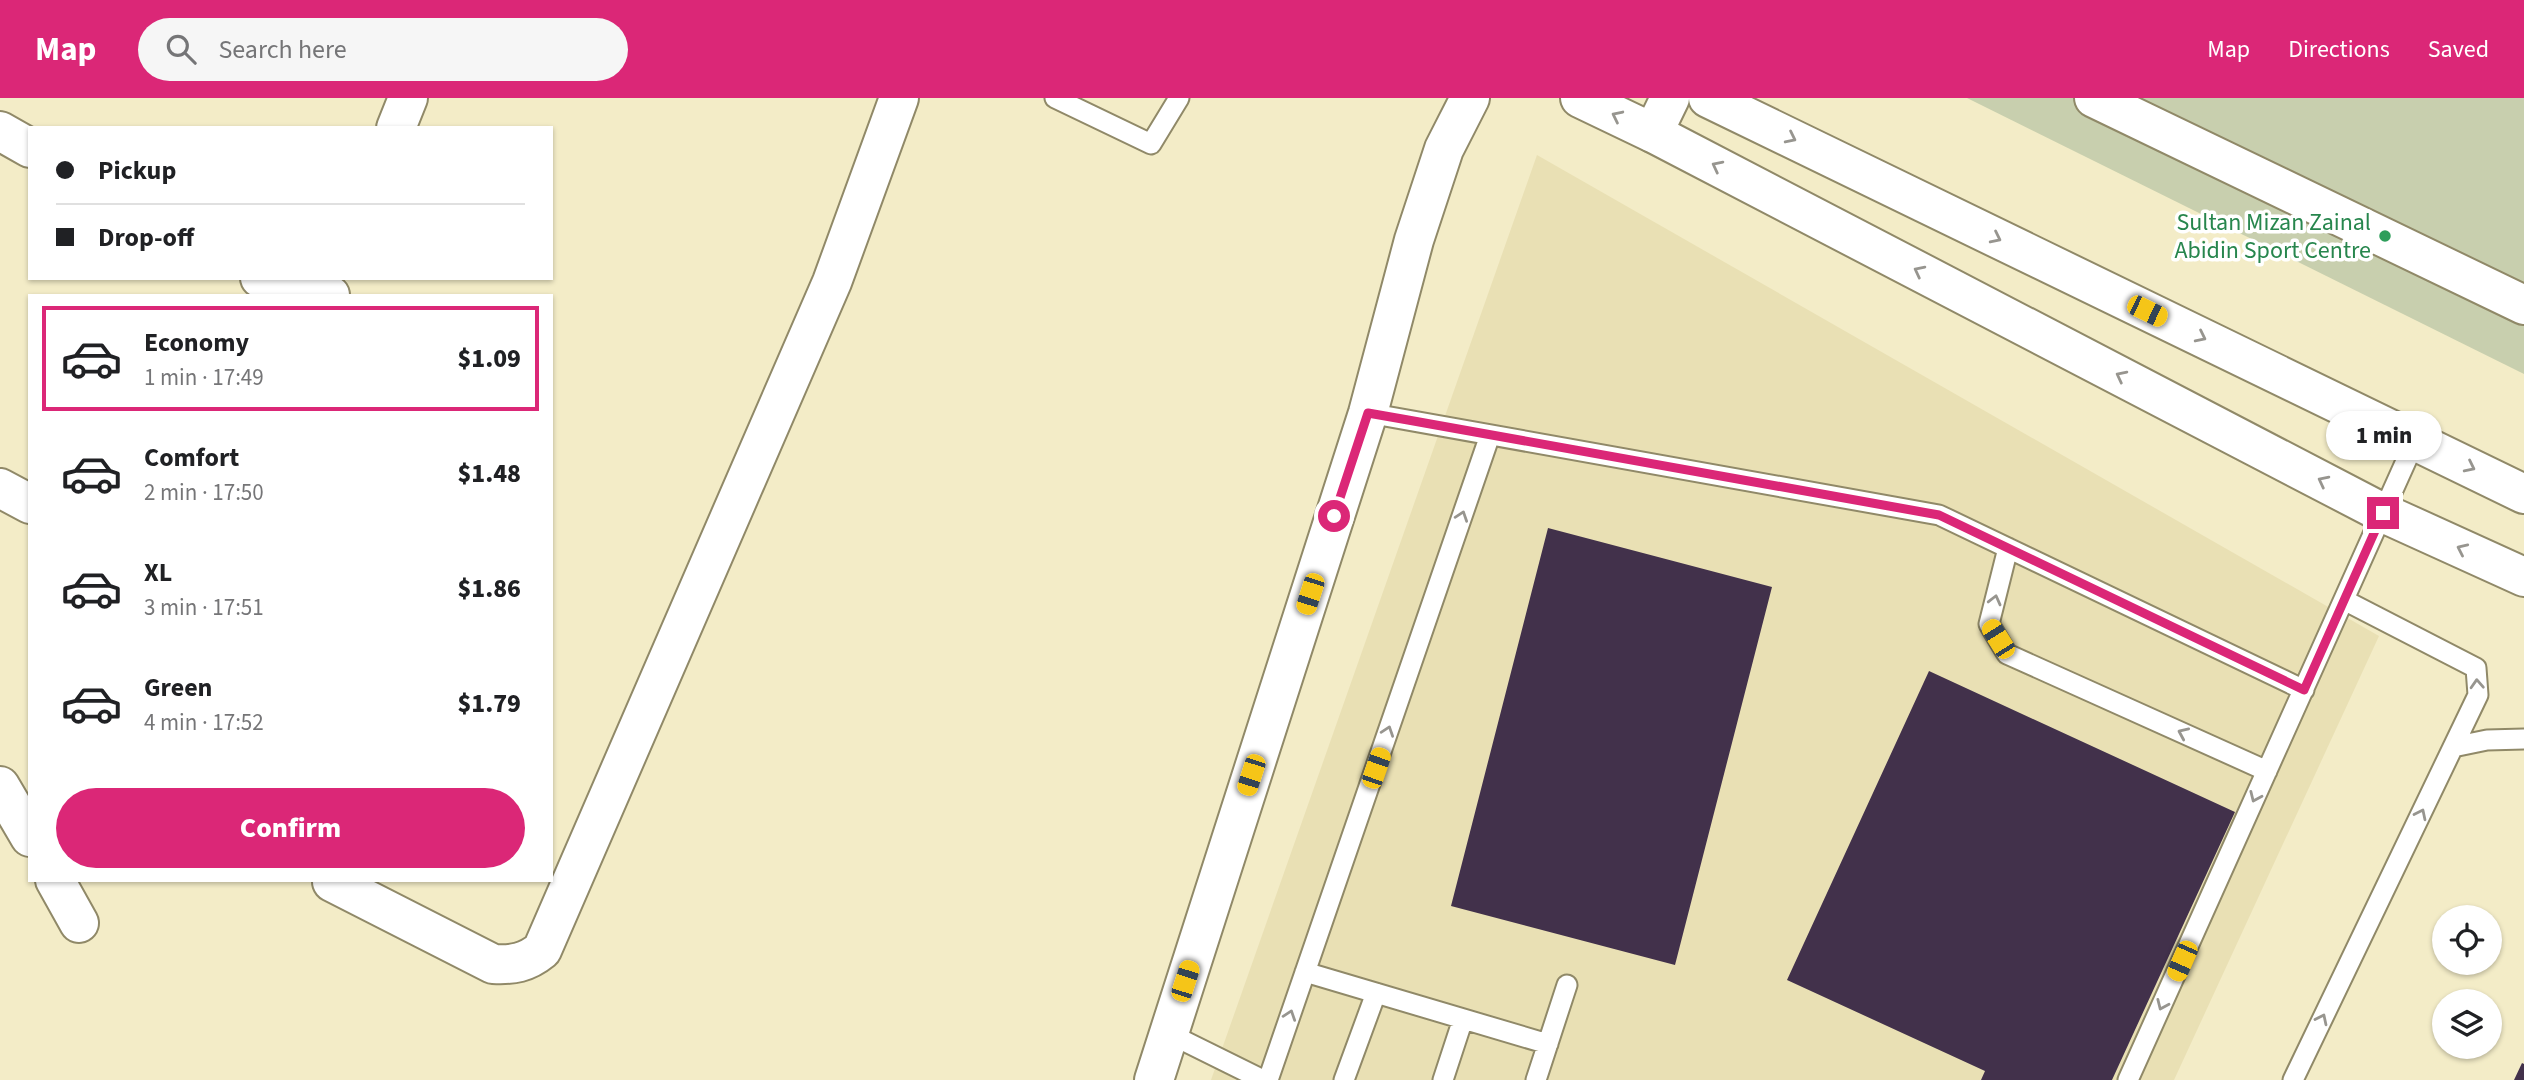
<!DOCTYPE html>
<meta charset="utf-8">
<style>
body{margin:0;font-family:"Source Sans 3",sans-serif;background:#f6f6f6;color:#202124;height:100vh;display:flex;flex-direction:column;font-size:26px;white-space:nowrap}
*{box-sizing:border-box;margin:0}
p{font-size:23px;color:#757577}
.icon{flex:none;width:38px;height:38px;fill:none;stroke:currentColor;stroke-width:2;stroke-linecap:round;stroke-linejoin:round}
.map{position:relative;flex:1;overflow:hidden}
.drawer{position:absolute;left:28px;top:196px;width:525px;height:588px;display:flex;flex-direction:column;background:#fff;border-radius:0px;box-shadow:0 2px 5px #0004}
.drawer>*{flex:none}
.top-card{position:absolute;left:28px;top:28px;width:525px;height:154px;border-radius:0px;box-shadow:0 2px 5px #0004;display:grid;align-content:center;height:154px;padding:0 28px;background:#fff}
.controls{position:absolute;left:2432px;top:807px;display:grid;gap:14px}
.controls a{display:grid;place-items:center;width:70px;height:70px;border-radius:50%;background:#fff;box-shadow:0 2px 5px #0004;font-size:35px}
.end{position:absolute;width:32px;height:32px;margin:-16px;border:9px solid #db2777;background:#fff;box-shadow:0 0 0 4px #fff}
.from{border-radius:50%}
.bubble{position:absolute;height:49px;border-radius:24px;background:#fff;box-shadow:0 2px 5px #0004;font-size:23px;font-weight:800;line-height:49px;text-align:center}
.car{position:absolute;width:21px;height:42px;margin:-21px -10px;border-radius:9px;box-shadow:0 0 5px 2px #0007;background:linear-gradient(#f5c518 24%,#345 0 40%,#f5c518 0 76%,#345 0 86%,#f5c518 0)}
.top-card b{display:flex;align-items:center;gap:24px;height:66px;font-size:26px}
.top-card b+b{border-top:2px solid #e0e0e0}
.top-card i{width:18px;height:18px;background:#202124}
ul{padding:12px 0 0;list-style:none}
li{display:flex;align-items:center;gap:21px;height:105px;margin:0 14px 10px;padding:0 14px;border:4px solid transparent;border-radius:0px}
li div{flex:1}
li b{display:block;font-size:26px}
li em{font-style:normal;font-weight:800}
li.active{border-color:#db2777}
li>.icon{width:63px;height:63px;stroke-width:1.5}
.primary-button{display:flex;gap:14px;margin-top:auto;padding:14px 28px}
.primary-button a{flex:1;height:80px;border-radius:42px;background:#db2777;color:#fff;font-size:28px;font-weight:800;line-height:80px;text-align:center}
header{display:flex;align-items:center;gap:42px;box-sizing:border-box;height:98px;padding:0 35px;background:#db2777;color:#fff}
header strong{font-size:33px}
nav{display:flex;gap:38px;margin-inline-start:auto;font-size:24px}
.search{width:490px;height:63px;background:#f6f6f6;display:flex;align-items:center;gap:18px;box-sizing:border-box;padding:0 24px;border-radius:38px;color:#757577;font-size:26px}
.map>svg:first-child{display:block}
</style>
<header>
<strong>Map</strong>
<div class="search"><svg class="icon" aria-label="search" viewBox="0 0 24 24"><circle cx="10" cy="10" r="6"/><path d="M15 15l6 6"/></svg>Search here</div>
<nav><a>Map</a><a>Directions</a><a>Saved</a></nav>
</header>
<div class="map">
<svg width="2524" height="982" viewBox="0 0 2524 982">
<rect width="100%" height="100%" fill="#f3ecc7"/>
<path fill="#e9e0b4" d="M1537 57 2379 538 2174 982H1211Z"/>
<path fill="#c8cfae" d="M1967 0H2524V276Z"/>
<path fill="#42314b" d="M1548 430 1772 489 1675 867 1451 808Z
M1929 573 2235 714 2112 982H1981L1985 973 1787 882Z
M2522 965 2524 966V982H2514Z"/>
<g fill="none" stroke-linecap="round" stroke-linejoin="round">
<defs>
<path id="service" d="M1055 0 1151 46 1179 0
M1368 315 1939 417 2304 592
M2008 450 1989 526 2007 556 2267 673
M2453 649 2487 642 2524 641
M1305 874 1548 946
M1168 935 1263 982
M1268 982 1490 337
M1344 982 1376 895
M1443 982 1463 921
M1536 982 1567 887
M2128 982 2415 343
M2293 982 2478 597 2476 570 2344 502"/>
<path id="minor" d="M2094 0 2524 207
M396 30 408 0
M0 33 30 50
M1653 35 1670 0
M260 180 268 185 330 197
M0 390 30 406
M0 688 30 739
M55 782 79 825
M332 784 493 866C513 867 526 865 542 852L832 184 899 0
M1154 982 1368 315 1414 142 1444 51 1470 0"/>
<path id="secondary" d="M1580 0 1653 35 2383 415 2524 479
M1708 0 2524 396"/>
</defs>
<use href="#service" stroke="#908968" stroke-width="23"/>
<use href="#minor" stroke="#908968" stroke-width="42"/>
<use href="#secondary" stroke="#908968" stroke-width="42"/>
<use href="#service" stroke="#fff" stroke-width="19"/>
<use href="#minor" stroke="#fff" stroke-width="38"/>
<use href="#secondary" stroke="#fff" stroke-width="38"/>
</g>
<defs><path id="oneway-chevron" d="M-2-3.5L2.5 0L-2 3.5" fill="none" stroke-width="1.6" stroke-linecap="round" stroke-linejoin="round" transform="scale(1.75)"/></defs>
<g stroke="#97958f">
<use href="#oneway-chevron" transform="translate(1617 18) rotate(-154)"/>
<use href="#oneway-chevron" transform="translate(1791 40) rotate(26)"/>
<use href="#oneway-chevron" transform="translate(1717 68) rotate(-153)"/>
<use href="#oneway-chevron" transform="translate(1996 140) rotate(26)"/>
<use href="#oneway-chevron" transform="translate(1919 173) rotate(-153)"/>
<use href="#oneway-chevron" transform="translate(2201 239) rotate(26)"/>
<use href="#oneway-chevron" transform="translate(2121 278) rotate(-153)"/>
<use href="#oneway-chevron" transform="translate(2470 369) rotate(26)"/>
<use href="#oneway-chevron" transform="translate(2323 383) rotate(-153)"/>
<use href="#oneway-chevron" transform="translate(1462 418) rotate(-71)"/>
<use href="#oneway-chevron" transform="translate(2462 451) rotate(-155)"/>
<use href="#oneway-chevron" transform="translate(1995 502) rotate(-76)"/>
<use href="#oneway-chevron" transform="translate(2477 586) rotate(-93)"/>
<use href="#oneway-chevron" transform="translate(1388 633) rotate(-71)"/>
<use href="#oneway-chevron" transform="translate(2183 635) rotate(-156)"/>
<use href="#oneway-chevron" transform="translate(2255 699) rotate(114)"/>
<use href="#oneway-chevron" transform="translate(2421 716) rotate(-64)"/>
<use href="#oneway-chevron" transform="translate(2162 907) rotate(114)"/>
<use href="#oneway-chevron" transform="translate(1290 917) rotate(-71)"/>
<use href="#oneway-chevron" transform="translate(2322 921) rotate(-64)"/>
</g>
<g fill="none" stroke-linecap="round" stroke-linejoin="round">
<path stroke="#db2777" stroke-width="9" d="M1334 418 1368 315 1408 322 1939 417 2304 592 2383 415"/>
</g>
<circle fill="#2e9e5b" stroke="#fff" stroke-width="2.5" cx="2385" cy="138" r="7"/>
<g text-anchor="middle" stroke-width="7" stroke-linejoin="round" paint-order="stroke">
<g font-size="24" fill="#27864d" stroke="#fff" text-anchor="end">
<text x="2371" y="132">Sultan Mizan Zainal<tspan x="2371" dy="28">Abidin Sport Centre</tspan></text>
</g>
</g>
</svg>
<div class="controls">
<a><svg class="icon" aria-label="locate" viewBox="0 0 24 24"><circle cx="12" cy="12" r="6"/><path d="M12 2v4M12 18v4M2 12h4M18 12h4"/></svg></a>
<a><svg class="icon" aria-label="layers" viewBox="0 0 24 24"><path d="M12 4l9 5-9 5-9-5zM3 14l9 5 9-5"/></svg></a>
</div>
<i class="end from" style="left:1334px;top:418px"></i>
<i class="end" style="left:2383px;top:415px"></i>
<div class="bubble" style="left:2326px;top:313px;width:116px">1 min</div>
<i class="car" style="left:2147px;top:213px;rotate:116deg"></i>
<i class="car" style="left:1310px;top:496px;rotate:198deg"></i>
<i class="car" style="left:1998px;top:541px;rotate:328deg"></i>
<i class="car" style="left:1376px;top:670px;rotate:19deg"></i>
<i class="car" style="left:1251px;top:677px;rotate:198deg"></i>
<i class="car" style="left:2182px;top:863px;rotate:204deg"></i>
<i class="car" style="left:1185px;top:883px;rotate:18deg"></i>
<div class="top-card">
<b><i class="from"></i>Pickup</b>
<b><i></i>Drop-off</b>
</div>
<section class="drawer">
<ul>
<li class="active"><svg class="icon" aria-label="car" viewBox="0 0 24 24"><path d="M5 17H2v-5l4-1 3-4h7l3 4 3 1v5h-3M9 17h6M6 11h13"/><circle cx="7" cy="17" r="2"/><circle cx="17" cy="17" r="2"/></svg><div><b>Economy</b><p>1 min · 17:49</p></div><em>$1.09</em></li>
<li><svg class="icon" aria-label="car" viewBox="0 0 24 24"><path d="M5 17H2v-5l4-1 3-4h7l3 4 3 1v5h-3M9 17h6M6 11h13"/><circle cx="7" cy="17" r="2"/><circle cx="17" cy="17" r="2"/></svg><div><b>Comfort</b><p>2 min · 17:50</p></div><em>$1.48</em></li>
<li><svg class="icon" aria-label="car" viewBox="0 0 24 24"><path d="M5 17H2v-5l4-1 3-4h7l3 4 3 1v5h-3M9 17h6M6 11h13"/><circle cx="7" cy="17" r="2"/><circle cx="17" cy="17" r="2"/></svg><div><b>XL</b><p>3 min · 17:51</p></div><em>$1.86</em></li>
<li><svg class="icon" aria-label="car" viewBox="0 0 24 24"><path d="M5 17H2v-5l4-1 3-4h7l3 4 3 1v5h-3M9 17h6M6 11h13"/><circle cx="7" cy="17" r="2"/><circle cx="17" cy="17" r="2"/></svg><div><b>Green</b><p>4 min · 17:52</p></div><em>$1.79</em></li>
</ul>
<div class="primary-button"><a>Confirm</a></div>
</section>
</div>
